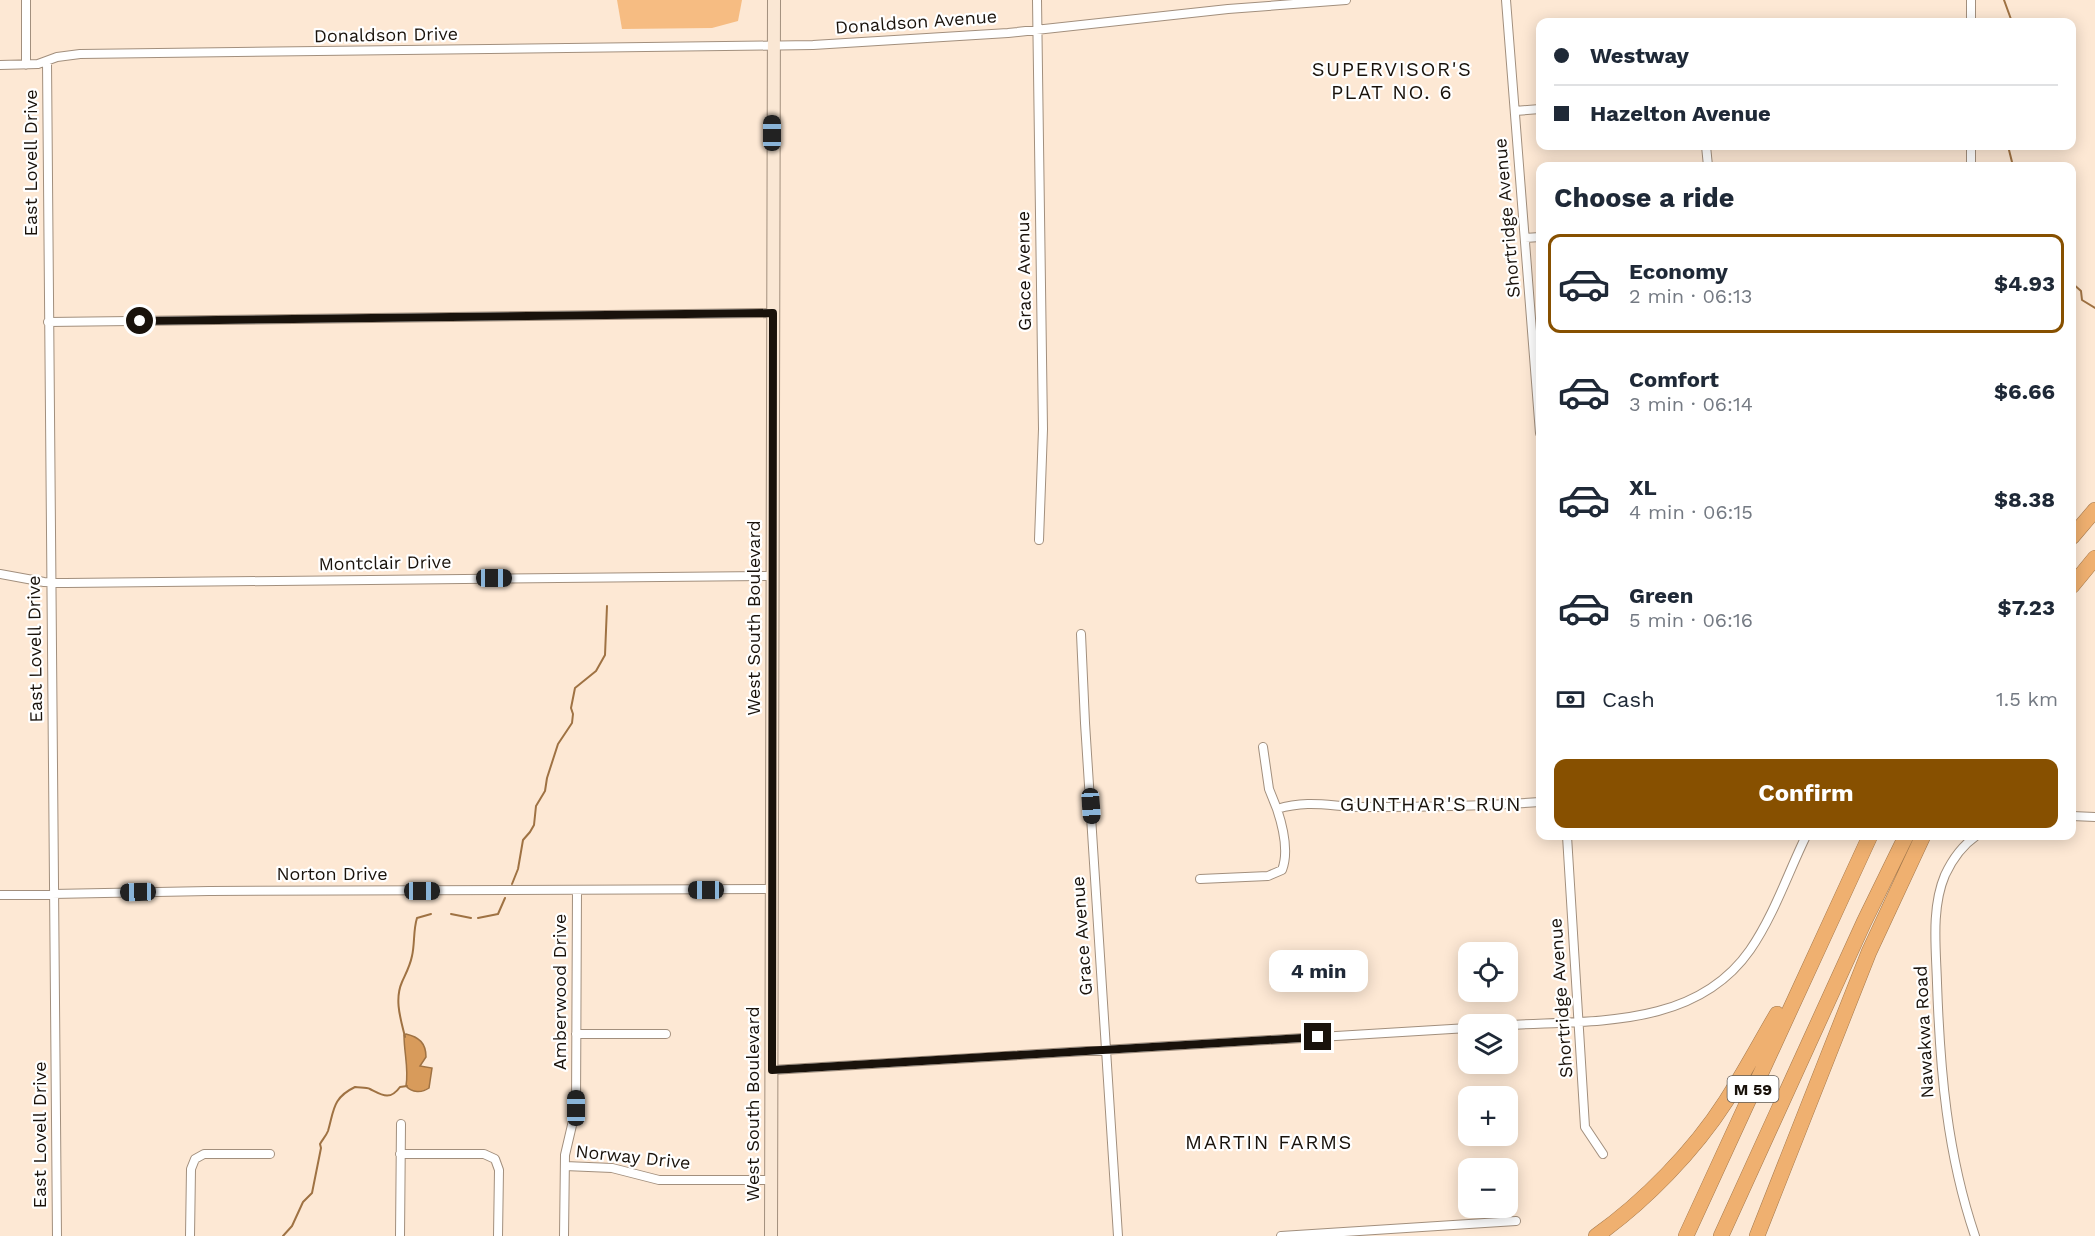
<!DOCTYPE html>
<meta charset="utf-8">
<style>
body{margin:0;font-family:"Work Sans",sans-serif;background:#f6f6f7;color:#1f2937;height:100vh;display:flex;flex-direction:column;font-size:22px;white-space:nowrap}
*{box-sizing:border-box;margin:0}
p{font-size:20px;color:#747a83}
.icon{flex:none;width:33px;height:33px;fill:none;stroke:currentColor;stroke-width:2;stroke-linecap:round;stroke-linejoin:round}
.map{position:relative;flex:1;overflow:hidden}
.sheet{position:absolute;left:1536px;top:162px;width:540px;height:678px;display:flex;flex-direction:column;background:#fff;border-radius:12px;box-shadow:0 3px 15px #0003}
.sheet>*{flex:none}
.guide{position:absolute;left:1536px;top:18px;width:540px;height:132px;border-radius:12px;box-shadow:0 3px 15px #0003;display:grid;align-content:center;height:132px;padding:0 18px;background:#fff}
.controls{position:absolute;left:1458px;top:942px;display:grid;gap:12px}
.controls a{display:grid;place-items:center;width:60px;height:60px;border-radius:12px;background:#fff;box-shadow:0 3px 15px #0003;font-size:30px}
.end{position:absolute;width:27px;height:27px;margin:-14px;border:8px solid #19120b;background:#fff;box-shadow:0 0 0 3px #fff}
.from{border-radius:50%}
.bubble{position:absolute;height:42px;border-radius:12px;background:#fff;box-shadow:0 3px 15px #0003;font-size:20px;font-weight:700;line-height:42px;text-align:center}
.car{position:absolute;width:18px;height:36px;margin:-18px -9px;border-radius:8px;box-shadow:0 0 4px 2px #0007;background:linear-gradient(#222 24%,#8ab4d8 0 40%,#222 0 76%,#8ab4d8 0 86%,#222 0)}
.guide b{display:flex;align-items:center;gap:21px;height:57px;font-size:22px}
.guide b+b{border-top:2px solid #e0e1e3}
.guide i{width:15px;height:15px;background:#1f2937}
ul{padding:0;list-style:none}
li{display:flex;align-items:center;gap:18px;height:99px;margin:0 12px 9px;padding:0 6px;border:3px solid transparent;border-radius:12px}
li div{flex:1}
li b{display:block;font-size:22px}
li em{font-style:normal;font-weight:700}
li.on{border-color:#875000}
li>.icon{width:54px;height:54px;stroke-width:1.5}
h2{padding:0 18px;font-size:27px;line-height:72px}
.pay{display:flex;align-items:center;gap:15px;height:66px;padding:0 18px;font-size:22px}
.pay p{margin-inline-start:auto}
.cta{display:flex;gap:12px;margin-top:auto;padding:12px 18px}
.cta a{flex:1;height:69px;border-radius:12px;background:#875000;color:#fff;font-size:24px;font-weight:700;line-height:69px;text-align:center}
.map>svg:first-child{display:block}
</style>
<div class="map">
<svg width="2095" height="1236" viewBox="0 0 2095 1236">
<rect width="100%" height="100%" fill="#fde8d4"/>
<path fill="#f6bc82" d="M617 0H742L738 21 712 28 622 29Z"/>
<path fill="#d89b5b" stroke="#9f7243" stroke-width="1.5" d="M406 1034C419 1037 426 1043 426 1057L420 1066 432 1068 429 1088C422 1093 412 1093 406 1086 409 1069 404 1053 404 1035Z"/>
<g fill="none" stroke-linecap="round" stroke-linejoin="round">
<path stroke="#9f7243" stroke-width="2" d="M2004 0 2012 22
M2008 146 2013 166
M2072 283 2081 291 2082 300 2095 308
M512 884 518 869 523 840 530 832 534 825 536 806 545 791 547 778 558 744 572 723 573 714 571 708 575 688 596 671 605 655 607 606
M451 914 471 918
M478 918 498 914 505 898
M405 1037C401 1020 394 1000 402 982 406 973 410 966 412 956 415 943 413 931 417 918L431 914
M283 1236 292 1226 303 1202 312 1193 321 1148 320 1144C322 1140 326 1136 328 1131 334 1111 332 1098 355 1087 359 1088 366 1087 370 1089 382 1095 390 1101 400 1087L407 1086"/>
<defs>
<path id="street" d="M26 0V65
M1037 0 1043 429 1039 540
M1506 0 1540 433
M1971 0V22
M47 62 57 1236
M0 65 38 64 57 57 80 54 813 45 1008 33 1228 9 1346 0
M1515 111 1540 109
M1706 146 1708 166
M1971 146V166
M1525 238 1540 237
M48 322 773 313
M0 574 44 582 66 583 772 576
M1081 634 1085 723 1118 1236
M1263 747 1269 789 1277 809
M2072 816 2095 817
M1567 836 1585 1127 1603 1154
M1200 879 1268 876 1282 870C1289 852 1283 827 1277 809 1310 799 1332 807 1364 807 1423 807 1482 806 1540 802
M0 895 209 891 772 889
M1508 1025C1592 1020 1695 1029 1750 950 1774 915 1788 873 1806 836
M576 1034H666
M772 1070 1468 1028
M400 1154H484L495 1159 499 1170 498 1236
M565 1166 612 1168 659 1180H771
M190 1236 191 1169 195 1159 204 1154H270
M400 1236 401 1124
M564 1236 565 1155 576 1108 577 890
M1281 1236 1516 1221
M1975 1236C1947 1154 1940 1070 1937 983 1936 948 1931 908 1945 875 1952 860 1963 845 1976 836"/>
<path id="secondary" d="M771 1236 774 0"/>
<path id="highway" d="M2072 537 2095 510
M2072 586 2095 558
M1596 1236C1644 1202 1694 1151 1726 1101 1744 1073 1760 1043 1777 1014
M1686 1236 1870 836
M1721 1236 1864 922 1906 836
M1757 1236 1869 952 1923 836"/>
</defs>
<use href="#street" stroke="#a28f7d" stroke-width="10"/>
<use href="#secondary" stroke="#a28f7d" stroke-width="14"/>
<use href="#highway" stroke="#a4794d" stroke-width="16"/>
<use href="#street" stroke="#fff" stroke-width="8"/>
<use href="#secondary" stroke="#fae7d4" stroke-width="12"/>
<use href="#highway" stroke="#efb070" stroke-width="15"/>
</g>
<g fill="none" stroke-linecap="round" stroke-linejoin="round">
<path stroke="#19120b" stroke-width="8" d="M140 321 773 313 772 1070 1318 1037"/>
</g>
<g text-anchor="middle" stroke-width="4.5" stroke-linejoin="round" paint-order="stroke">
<rect fill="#fff" stroke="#5e5954" stroke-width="1.5" x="1727.5" y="1076" width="51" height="26" rx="4.5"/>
<g font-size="16" font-weight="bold" fill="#19120b">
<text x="1753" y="1095">M 59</text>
</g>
<g font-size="18" fill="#19120b" stroke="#fff">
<text transform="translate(916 22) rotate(-4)" y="6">Donaldson Avenue</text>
<text transform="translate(386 35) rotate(-1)" y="6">Donaldson Drive</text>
<text transform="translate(31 163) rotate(-90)" y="6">East Lovell Drive</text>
<text transform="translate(1507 218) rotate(-95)" y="6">Shortridge Avenue</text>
<text transform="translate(1024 271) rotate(-91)" y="6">Grace Avenue</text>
<text transform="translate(385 563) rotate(-1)" y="6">Montclair Drive</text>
<text transform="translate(754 618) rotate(-90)" y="6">West South Boulevard</text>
<text transform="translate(35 649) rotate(-91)" y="6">East Lovell Drive</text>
<text x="332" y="880">Norton Drive</text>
<text transform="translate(1082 936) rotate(-94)" y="6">Grace Avenue</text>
<text transform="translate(560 992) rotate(-90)" y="6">Amberwood Drive</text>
<text transform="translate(1561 998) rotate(-94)" y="6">Shortridge Avenue</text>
<text transform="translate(1924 1032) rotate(-93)" y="6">Nawakwa Road</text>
<text transform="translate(753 1104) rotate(-90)" y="6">West South Boulevard</text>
<text transform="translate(40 1135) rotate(-90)" y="6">East Lovell Drive</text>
<text transform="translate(633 1157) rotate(6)" y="6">Norway Drive</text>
</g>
<g font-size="20" letter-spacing="1.5" fill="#19120b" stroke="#fff">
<text x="1392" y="76">SUPERVISOR'S<tspan x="1392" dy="23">PLAT NO. 6</tspan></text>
<text x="1431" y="811">GUNTHAR'S RUN</text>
<text x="1269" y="1149">MARTIN FARMS</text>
</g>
</g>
</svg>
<div class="controls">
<a><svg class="icon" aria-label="locate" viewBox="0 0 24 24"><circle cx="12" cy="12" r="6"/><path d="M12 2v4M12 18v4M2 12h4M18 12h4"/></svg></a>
<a><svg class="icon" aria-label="layers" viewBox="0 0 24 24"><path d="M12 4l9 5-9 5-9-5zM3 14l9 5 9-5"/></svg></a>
<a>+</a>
<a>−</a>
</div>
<i class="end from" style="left:140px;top:321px"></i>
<i class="end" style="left:1318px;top:1037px"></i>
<div class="bubble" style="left:1269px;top:950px;width:99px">4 min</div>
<i class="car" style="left:772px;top:133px;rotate:0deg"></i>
<i class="car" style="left:494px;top:578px;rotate:90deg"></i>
<i class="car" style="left:1091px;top:806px;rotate:176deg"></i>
<i class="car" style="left:706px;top:890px;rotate:270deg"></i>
<i class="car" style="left:422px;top:891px;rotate:90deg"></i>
<i class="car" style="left:138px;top:892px;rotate:269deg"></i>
<i class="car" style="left:576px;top:1108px;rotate:0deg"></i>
<div class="guide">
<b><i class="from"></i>Westway</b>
<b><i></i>Hazelton Avenue</b>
</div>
<section class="sheet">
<h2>Choose a ride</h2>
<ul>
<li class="on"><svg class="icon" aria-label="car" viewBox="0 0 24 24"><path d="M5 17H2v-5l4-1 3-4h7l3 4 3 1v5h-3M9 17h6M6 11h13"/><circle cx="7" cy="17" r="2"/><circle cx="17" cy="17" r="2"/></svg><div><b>Economy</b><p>2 min · 06:13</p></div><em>$4.93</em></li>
<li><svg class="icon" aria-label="car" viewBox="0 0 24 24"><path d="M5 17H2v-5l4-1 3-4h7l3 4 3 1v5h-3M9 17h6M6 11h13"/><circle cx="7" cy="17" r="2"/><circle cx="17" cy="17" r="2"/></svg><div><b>Comfort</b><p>3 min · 06:14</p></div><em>$6.66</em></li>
<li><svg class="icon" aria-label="car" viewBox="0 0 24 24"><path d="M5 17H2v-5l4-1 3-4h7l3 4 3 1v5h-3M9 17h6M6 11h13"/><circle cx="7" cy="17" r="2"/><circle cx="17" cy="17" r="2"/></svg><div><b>XL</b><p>4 min · 06:15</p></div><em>$8.38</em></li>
<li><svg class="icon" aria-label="car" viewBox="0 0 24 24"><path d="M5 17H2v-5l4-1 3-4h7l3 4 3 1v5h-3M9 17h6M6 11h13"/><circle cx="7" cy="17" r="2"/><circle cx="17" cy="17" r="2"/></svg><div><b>Green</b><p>5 min · 06:16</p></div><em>$7.23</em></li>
</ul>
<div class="pay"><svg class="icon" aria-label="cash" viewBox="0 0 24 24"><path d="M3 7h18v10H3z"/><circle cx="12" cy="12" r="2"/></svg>Cash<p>1.5 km</p></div>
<div class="cta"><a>Confirm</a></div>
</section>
</div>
